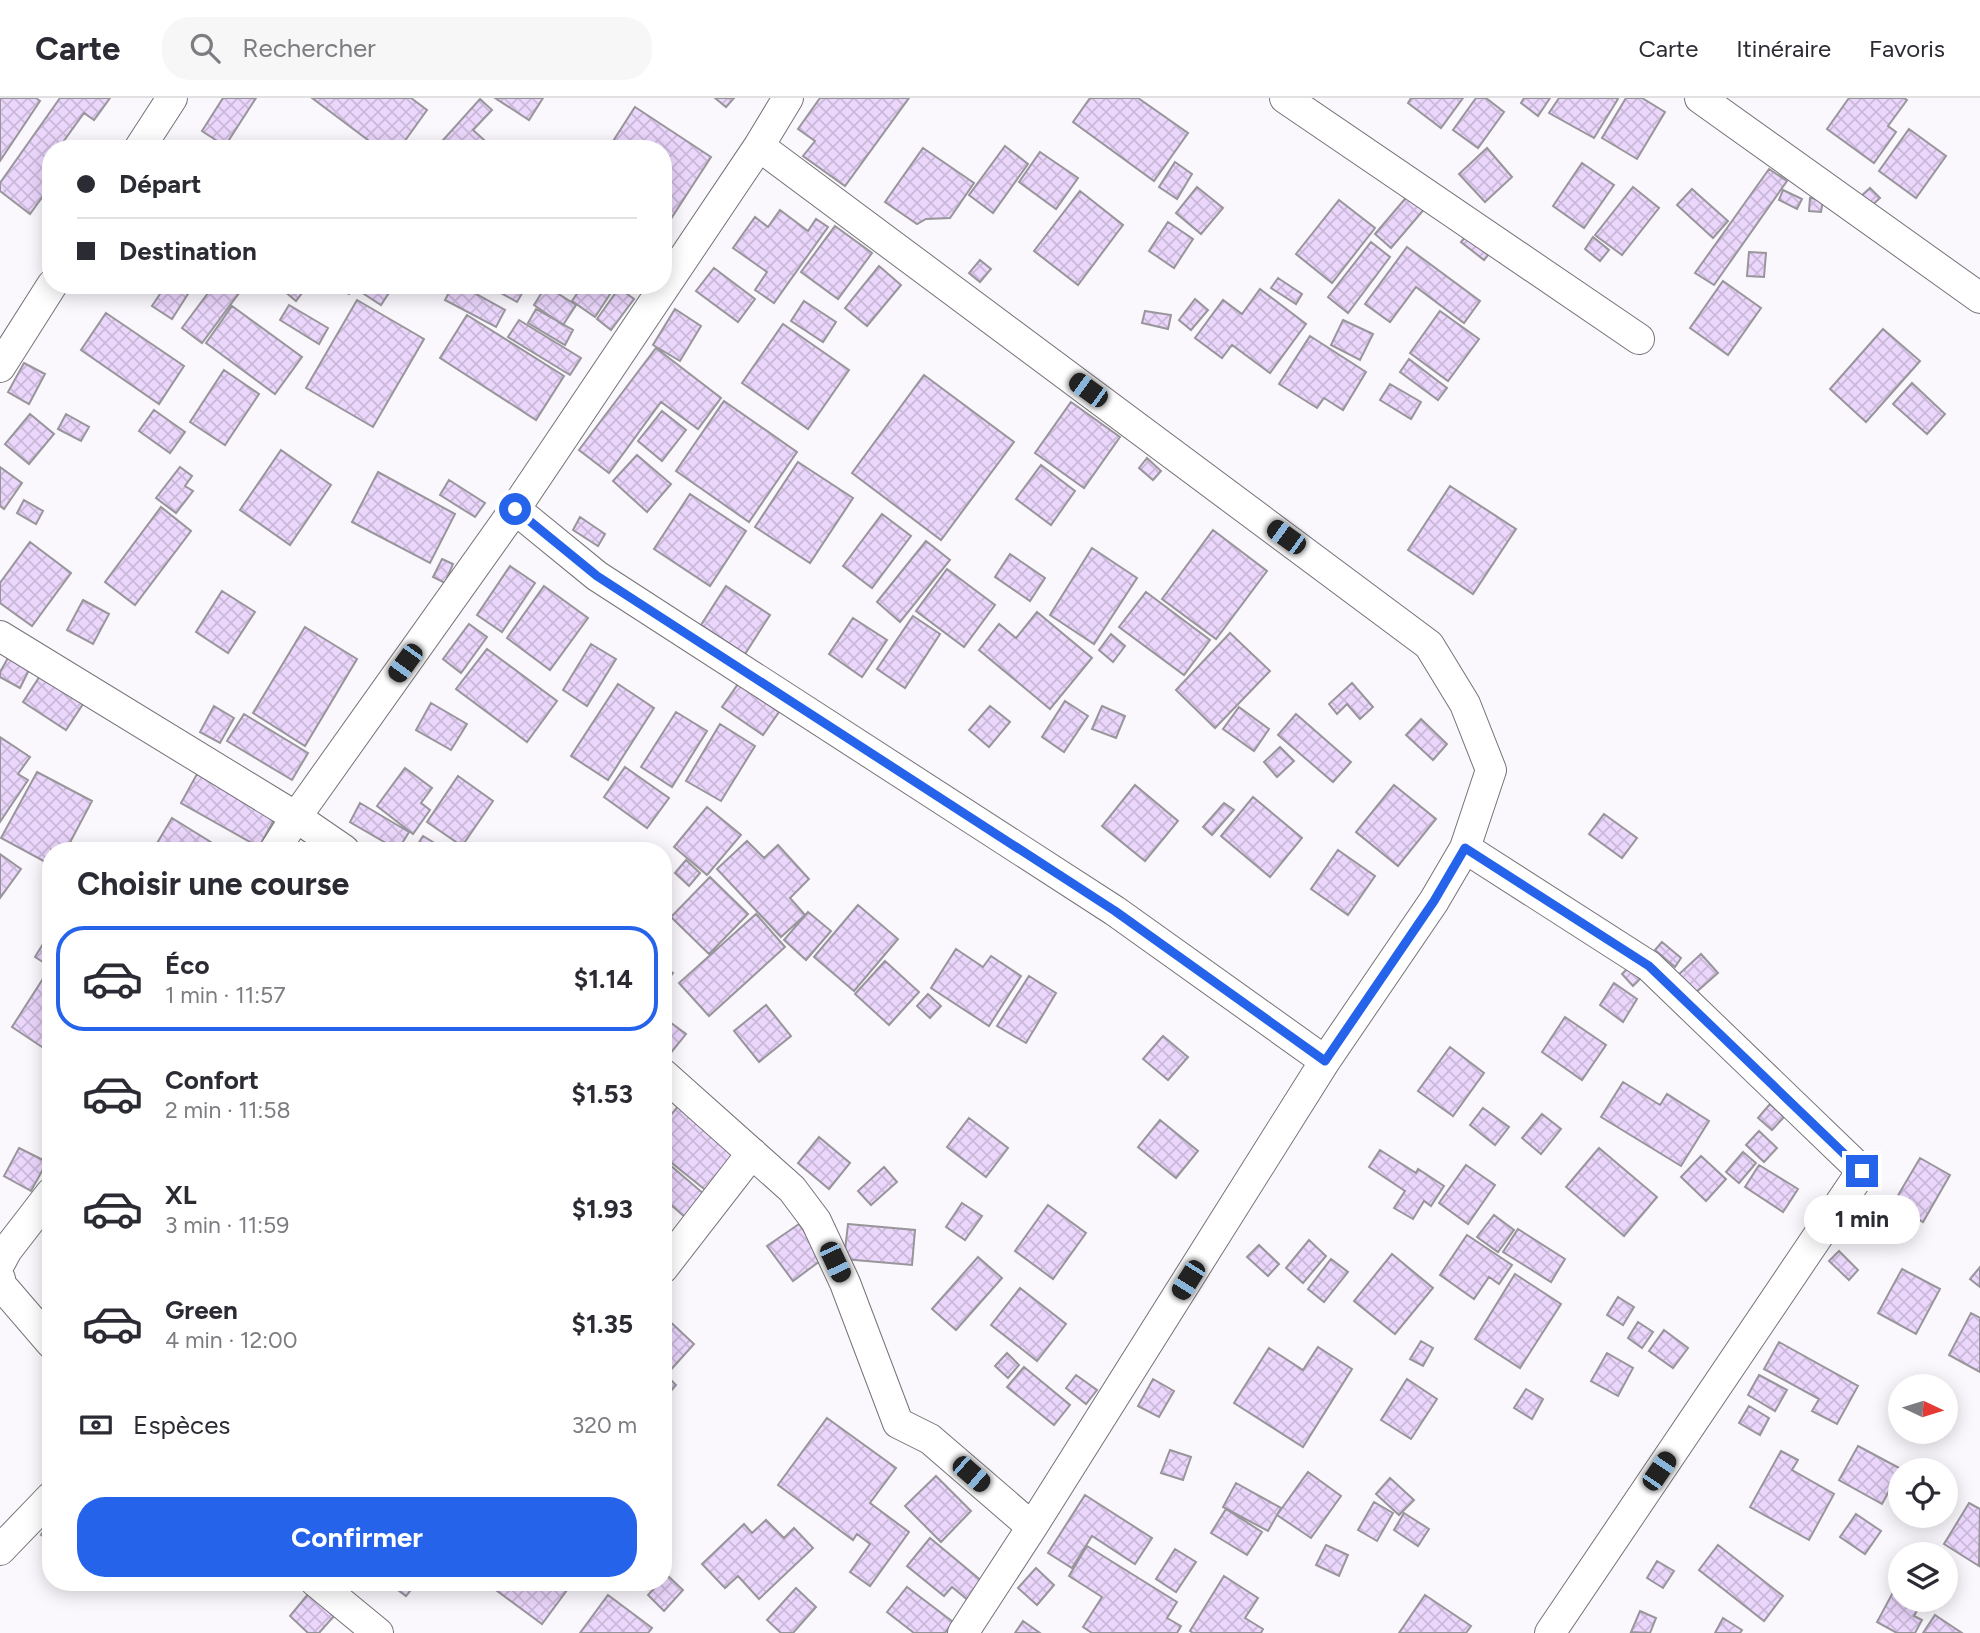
<!DOCTYPE html>
<html lang="fr">
<meta charset="utf-8">
<style>
body{margin:0;font-family:Figtree,sans-serif;background:#f7f7f7;color:#2b2b33;height:100vh;display:flex;flex-direction:column;font-size:26px;white-space:nowrap}
*{box-sizing:border-box;margin:0}
p{font-size:23px;color:#7c7c81}
.icon{flex:none;width:38px;height:38px;fill:none;stroke:currentColor;stroke-width:2;stroke-linecap:round;stroke-linejoin:round}
.map{position:relative;flex:1;overflow:hidden}
.sheet{position:absolute;left:42px;top:744px;width:630px;height:749px;display:flex;flex-direction:column;background:#fff;border-radius:28px;box-shadow:0 4px 18px #0003}
.sheet>*{flex:none}
.hud{position:absolute;left:42px;top:42px;width:630px;height:154px;border-radius:28px;box-shadow:0 4px 18px #0003;display:grid;align-content:center;height:154px;padding:0 35px;background:#fff}
.needle{width:46px;rotate:94deg}
.controls{position:absolute;left:1888px;top:1276px;display:grid;gap:14px}
.controls a{display:grid;place-items:center;width:70px;height:70px;border-radius:50%;background:#fff;box-shadow:0 4px 18px #0003;font-size:35px}
.end{position:absolute;width:32px;height:32px;margin:-16px;border:9px solid #2563eb;background:#fff;box-shadow:0 0 0 4px #fff}
.from{border-radius:50%}
.bubble{position:absolute;height:49px;border-radius:24px;background:#fff;box-shadow:0 4px 18px #0003;font-size:23px;font-weight:700;line-height:49px;text-align:center}
.car{position:absolute;width:21px;height:42px;margin:-21px -10px;border-radius:9px;box-shadow:0 0 5px 2px #0007;background:linear-gradient(#222 24%,#8ab4d8 0 40%,#222 0 76%,#8ab4d8 0 86%,#222 0)}
.hud b{display:flex;align-items:center;gap:24px;height:66px;font-size:26px}
.hud b+b{border-top:2px solid #e1e1e2}
.hud i{width:18px;height:18px;background:#2b2b33}
ul{padding:0;list-style:none}
li{display:flex;align-items:center;gap:21px;height:105px;margin:0 14px 10px;padding:0 21px;border:4px solid transparent;border-radius:28px}
li div{flex:1}
li b{display:block;font-size:26px}
li em{font-style:normal;font-weight:700}
li.selected{border-color:#2563eb}
li>.icon{width:63px;height:63px;stroke-width:1.5}
h2{padding:0 35px;font-size:32px;line-height:84px}
.pay{display:flex;align-items:center;gap:18px;height:77px;padding:0 35px;font-size:26px}
.pay p{margin-inline-start:auto}
.button{display:flex;gap:14px;margin-top:auto;padding:14px 35px}
.button a{flex:1;height:80px;border-radius:28px;background:#2563eb;color:#fff;font-size:28px;font-weight:700;line-height:80px;text-align:center}
header{display:flex;align-items:center;gap:42px;box-sizing:border-box;height:98px;padding:0 35px;background:#fff;border-bottom:2px solid #e1e1e2}
header strong{font-size:33px}
nav{display:flex;gap:38px;margin-inline-start:auto;font-size:24px}
.search{width:490px;height:63px;background:#f7f7f7;display:flex;align-items:center;gap:18px;box-sizing:border-box;padding:0 24px;border-radius:28px;color:#7c7c81;font-size:26px}
.map>svg:first-child{display:block}
</style>
<header>
<strong>Carte</strong>
<div class="search"><svg class="icon" aria-label="search" viewBox="0 0 24 24"><circle cx="10" cy="10" r="6"/><path d="M15 15l6 6"/></svg>Rechercher</div>
<nav><a>Carte</a><a>Itinéraire</a><a>Favoris</a></nav>
</header>
<div class="map">
<svg width="1980" height="1535" viewBox="0 0 1980 1535">
<defs>
<pattern id="building-cross-hatch" width="8" height="8" patternUnits="userSpaceOnUse" patternTransform="scale(1.75)"><rect width="8" height="8" fill="#ebd6fc"/><path d="M0 0l8 8M0 8l8-8" fill="none" stroke="#cab8d9"/></pattern>
</defs>
<rect width="100%" height="100%" fill="#faf7fd"/>
<path fill="url(#building-cross-hatch)" stroke="#98969b" stroke-width="2" d="M0 0H36L40 3 0 63Z
M60 0H110L94 22 84 15 58 51H51V61L48 65 51 67V87L30 116 0 93V85Z
M223 0H256L225 48 202 33Z
M312 0H411L427 12 399 51H380Z
M495 0H543L529 22Z
M715 0H734L726 9Z
M820 0H909L845 88 803 58 815 43 798 31Z
M1090 0H1138L1188 35 1154 83 1073 24Z
M1411 0H1463L1441 30 1408 5Z
M1476 0H1486L1504 14 1478 50 1453 32Z
M1524 0H1550L1538 18 1521 5Z
M1559 0H1616L1618 1 1594 40 1549 15Z
M1626 0H1642L1665 14 1637 61 1602 40Z
M1849 0H1904L1907 2 1888 28 1896 34 1874 65 1827 31Z
M480 1 492 12 473 32 494 51H435Z
M635 9 711 59 663 133V51H608Z
M1909 31 1946 58 1916 100 1879 73Z
M1005 48 1028 66 993 115 969 97Z
M923 50 974 85 950 120 926 121 917 126 885 104Z
M1487 50 1512 79 1485 104 1459 76Z
M1040 54 1078 80 1056 111 1019 84Z
M1175 64 1192 76 1177 101 1159 89Z
M1582 65 1614 87 1584 130 1553 108Z
M1769 71 1787 83 1714 187 1695 175Z
M1197 89 1223 110 1201 136 1176 115Z
M1633 89 1659 110 1622 157 1595 137Z
M1870 90 1880 100 1870 109 1860 99Z
M1692 91 1728 123 1713 140 1677 107Z
M1783 92 1802 101 1797 111 1779 102Z
M1080 93 1123 127 1078 187 1034 153Z
M1410 95 1426 109 1391 150 1375 136Z
M1810 100 1823 102 1821 114 1809 113Z
M1339 102 1375 130 1332 185 1296 156Z
M780 112 808 133 816 121 828 129 774 205 755 192 767 174 733 150 755 119 768 129Z
M1168 124 1193 141 1174 170 1149 153Z
M835 128 872 155 838 201 801 174Z
M1470 133 1493 151 1484 162 1461 144Z
M1593 139 1609 152 1600 163 1585 151Z
M1371 144 1390 159 1348 215 1328 199Z
M1407 149 1480 203 1464 225 1416 189 1390 224 1365 206Z
M1749 154 1766 155 1764 179 1747 178Z
M980 162 991 171 980 184 969 175Z
M879 168 901 187 867 228 845 210Z
M714 170 755 201 738 224 696 193Z
M1278 180 1302 196 1296 206 1271 190Z
M1723 183 1761 210 1728 257 1690 230Z
M166 187 193 188 172 221 152 208Z
M214 187H245L202 245 182 230Z
M286 187H308L296 203 283 192Z
M329 187H353L349 196Z
M365 187H394L381 207 361 194Z
M453 187H460L505 212 496 229 445 202Z
M493 187H527L517 204 492 190Z
M583 187H616L595 219 572 203Z
M546 188 576 207 563 227 534 207Z
M619 190 634 201 611 232 597 221Z
M1260 191 1306 226 1270 275 1232 247 1222 260 1195 240 1223 202 1242 216Z
M1195 201 1208 212 1191 232 1179 222Z
M357 202 424 241 373 329 306 290Z
M804 203 836 224 823 244 791 223Z
M289 207 328 230 319 246 280 222Z
M232 208 302 259 275 296 206 245Z
M536 211 573 232 565 247 528 225Z
M675 211 701 228 680 263 653 247Z
M1145 213 1171 217 1168 231 1142 225Z
M1440 213 1479 241 1448 283 1410 255Z
M106 215 184 268 159 306 81 252Z
M467 217 564 278 536 322 440 260Z
M519 222 581 260 570 277 508 239Z
M1343 222 1373 236 1360 262 1331 247Z
M783 226 849 272 808 331 742 285Z
M1883 231 1920 263 1866 324 1830 291Z
M1310 238 1366 274 1343 312 1324 300 1317 310 1279 286Z
M656 250 721 300 698 331 661 304 609 375 579 352Z
M1409 261 1447 290 1438 302 1400 274Z
M24 265 45 276 29 306 8 294Z
M224 272 259 296 225 347 190 324Z
M924 277 1014 344 941 442 852 375Z
M1912 285 1945 316 1927 336 1893 306Z
M1390 286 1421 304 1411 321 1380 302Z
M724 303 797 354 749 424 676 373Z
M1071 304 1120 339 1084 390 1035 355Z
M154 312 185 334 170 355 139 333Z
M662 313 686 332 662 363 638 343Z
M30 316 54 336 29 366 5 346Z
M66 316 89 329 81 343 58 331Z
M281 352 331 387 290 447 240 412Z
M637 357 671 386 647 414 613 383Z
M1147 360 1161 373 1153 382 1139 370Z
M798 364 853 400 810 465 755 429Z
M1041 367 1075 393 1051 427 1016 401Z
M0 369 22 385 4 411 0 408Z
M180 369 192 378 185 388 193 393 176 415 156 400Z
M378 374 455 416 430 465 352 424Z
M449 382 485 405 475 419 440 397Z
M1450 388 1516 431 1473 496 1408 452Z
M690 396 746 433 710 488 654 451Z
M24 402 43 413 36 426 17 415Z
M161 409 191 433 135 507 105 484Z
M882 416 911 438 872 490 843 468Z
M580 419 605 436 598 448 573 432Z
M1213 432 1267 473 1216 541 1162 501Z
M926 443 950 462 900 524 877 504Z
M30 444 71 475 32 528 0 505V485Z
M1092 450 1137 480 1094 546 1050 517Z
M1010 456 1045 480 1030 503 995 479Z
M442 461 453 466 445 485 433 479Z
M510 468 535 485 502 534 477 517Z
M947 471 995 507 964 549 916 513Z
M544 488 588 520 550 572 507 540Z
M726 488 770 517 745 556 701 527Z
M222 493 255 514 228 555 196 534Z
M1146 494 1210 542 1184 577 1119 529Z
M83 502 109 516 93 546 67 532Z
M1037 514 1092 560 1050 611 979 552 999 526 1016 540Z
M913 518 940 536 905 590 877 571Z
M853 520 887 542 862 579 829 556Z
M469 526 487 539 461 575 443 561Z
M305 529 357 561 305 648 253 615Z
M1230 535 1270 573 1215 630 1176 592Z
M1111 536 1125 548 1113 564 1099 552Z
M591 546 616 561 587 608 563 592Z
M487 551 557 603 527 644 456 591Z
M9 558 30 570 20 590 0 579V574Z
M40 578 83 606 66 632 23 604Z
M1352 585 1373 609 1360 621 1347 606 1337 616 1329 606Z
M618 586 654 610 608 682 571 658Z
M738 586 779 614 763 637 722 609Z
M1065 603 1088 618 1064 654 1042 639Z
M431 605 467 626 451 652 416 632Z
M214 608 234 620 220 645 200 634Z
M990 608 1010 624 989 649 969 632Z
M1102 608 1125 618 1116 640 1092 631Z
M1239 609 1269 631 1254 653 1223 631Z
M676 614 707 633 672 689 641 669Z
M244 616 308 655 292 682 227 643Z
M1296 616 1351 664 1333 684 1278 637Z
M1421 621 1447 646 1433 662 1406 637Z
M720 626 755 648 721 703 686 683Z
M0 639 30 659 18 676 28 682 0 724Z
M1280 649 1294 663 1277 679 1264 664Z
M625 669 669 700 647 730 604 699Z
M405 670 432 690 421 705 430 712 413 736 377 708Z
M37 674 92 703 66 752H51V767L1 740Z
M197 676 275 720 259 749 181 705Z
M458 678 493 703 462 748 427 724Z
M1135 687 1178 723 1145 763 1102 728Z
M1394 687 1436 721 1398 768 1356 734Z
M1253 699 1302 740 1270 779 1221 738Z
M360 705 409 734 398 752 350 724Z
M1224 705 1234 712 1212 737 1203 729Z
M707 709 741 737 707 777 674 749Z
M1604 716 1637 740 1622 760 1589 736Z
M172 720 214 746 210 752H153Z
M423 738 446 752H414Z
M747 743 764 760 778 747 809 781 790 800 805 817 781 839 717 771Z
M1338 752 1375 778 1348 817 1311 791Z
M0 756 21 771 0 800Z
M686 762 700 775 689 788 675 775Z
M710 779 748 816 709 856 671 819Z
M858 807 898 841 854 893 814 859Z
M808 814 831 833 806 862 784 842Z
M756 816 785 849 709 918 679 885Z
M51 833V869L35 859Z
M1662 844 1681 860 1675 869 1655 852Z
M956 851 983 869 991 858 1021 878 989 928 931 890Z
M1701 856 1718 875 1693 897 1677 878Z
M885 863 919 894 889 927 855 896Z
M663 868 673 875 663 889Z
M1629 869 1640 881 1633 888 1622 876Z
M48 873 51 875V955L12 929Z
M1029 878 1056 895 1026 945 997 928Z
M1614 885 1637 901 1623 924 1600 907Z
M928 896 941 908 930 920 917 908Z
M766 907 791 938 759 964 734 933Z
M663 919 686 936 670 956 663 951Z
M1565 919 1606 947 1582 982 1542 954Z
M1163 938 1188 959 1168 982 1143 961Z
M1450 949 1484 975 1453 1018 1418 993Z
M1623 984 1660 1007 1667 996 1709 1023 1681 1068 1601 1019Z
M1770 1006 1784 1019 1772 1032 1758 1020Z
M679 1007 744 1060 713 1098 663 1058V1027Z
M1483 1010 1509 1029 1495 1047 1470 1027Z
M1542 1016 1561 1031 1541 1056 1522 1040Z
M969 1020 1008 1050 986 1079 947 1049Z
M1160 1022 1198 1053 1176 1080 1138 1049Z
M1759 1033 1777 1050 1764 1064 1746 1047Z
M819 1039 850 1065 829 1091 798 1065Z
M19 1050 47 1064 31 1093 4 1078Z
M1599 1050 1657 1099 1624 1138 1566 1089Z
M1380 1052 1416 1075 1418 1071 1444 1088 1431 1108 1424 1103 1413 1121 1394 1110 1405 1093 1369 1069Z
M1743 1054 1756 1065 1739 1085 1726 1074Z
M1701 1058 1726 1081 1706 1103 1681 1079Z
M1920 1060 1950 1077 1923 1124 1893 1106Z
M663 1061 704 1096 685 1119 663 1100Z
M1466 1067 1495 1087 1468 1126 1439 1105Z
M1759 1067 1798 1091 1783 1114 1745 1089Z
M884 1069 897 1084 871 1107 858 1093Z
M962 1105 982 1118 965 1142 946 1129Z
M1048 1107 1086 1135 1053 1181 1015 1153Z
M1494 1117 1514 1132 1498 1154 1477 1139Z
M799 1126 824 1160 793 1183 767 1148Z
M848 1126 915 1132 912 1167 844 1161Z
M1518 1131 1565 1161 1551 1184 1503 1154Z
M1467 1137 1512 1167 1499 1186 1489 1179 1474 1201 1440 1177Z
M1309 1142 1326 1158 1303 1185 1286 1170Z
M1259 1147 1279 1166 1268 1178 1247 1159Z
M1839 1153 1858 1172 1849 1182 1829 1163Z
M1392 1156 1433 1190 1395 1236 1354 1203Z
M978 1159 1002 1180 956 1232 932 1211Z
M1331 1161 1348 1174 1324 1204 1308 1191Z
M1980 1169V1189L1970 1181Z
M51 1171V1191L43 1187Z
M1902 1171 1940 1191 1916 1236 1878 1215Z
M1515 1176 1561 1206 1520 1270 1475 1241Z
M1020 1190 1066 1226 1037 1263 991 1227Z
M1618 1199 1634 1209 1623 1227 1607 1217Z
M1971 1215 1980 1220V1274L1949 1257Z
M664 1218 694 1246 666 1277 676 1287 664 1301Z
M1638 1224 1653 1234 1642 1250 1628 1240Z
M1664 1232 1688 1250 1673 1270 1649 1253Z
M1421 1243 1433 1250 1423 1268 1410 1261Z
M1779 1244 1858 1288 1837 1326 1812 1313 1819 1301 1764 1271Z
M1318 1249 1352 1271 1303 1349 1234 1305 1269 1250 1303 1272Z
M1007 1255 1019 1267 1008 1280 995 1268Z
M1607 1255 1633 1270 1618 1298 1591 1283Z
M1024 1269 1070 1307 1054 1327 1007 1289Z
M1076 1277 1097 1292 1086 1306 1066 1290Z
M1759 1277 1787 1292 1775 1313 1748 1297Z
M1153 1281 1174 1293 1159 1319 1138 1308Z
M1407 1281 1437 1301 1411 1341 1381 1322Z
M1526 1291 1543 1301 1532 1321 1514 1310Z
M1749 1308 1769 1320 1760 1337 1739 1325Z
M827 1320 896 1370 870 1405 909 1434 870 1488 850 1474 870 1446 857 1436 853 1442 778 1387Z
M1858 1348 1901 1371 1882 1406 1839 1382Z
M1170 1352 1191 1359 1183 1382 1161 1375Z
M1781 1353 1798 1362 1792 1372 1834 1396 1809 1442 1750 1409Z
M1308 1374 1341 1398 1311 1440 1277 1417Z
M936 1378 971 1413 941 1444 905 1408Z
M1390 1380 1414 1402 1399 1417 1376 1396Z
M1236 1385 1281 1410 1268 1433 1223 1409Z
M1085 1397 1152 1440 1135 1466 1092 1438 1072 1470 1048 1455Z
M1374 1404 1393 1415 1377 1443 1358 1432Z
M1969 1405 1980 1411 1979 1468 1944 1446Z
M1226 1411 1262 1434 1247 1457 1211 1435Z
M1404 1415 1429 1431 1418 1448 1394 1432Z
M1856 1416 1881 1433 1865 1456 1840 1439Z
M50 1422 51 1423V1443L41 1437Z
M766 1422 784 1440 794 1430 813 1450 759 1501 738 1478 725 1490 702 1466 744 1426 752 1435Z
M930 1440 984 1485 969 1503 952 1489 944 1498 907 1468Z
M1326 1447 1348 1457 1339 1478 1316 1467Z
M1718 1447 1783 1498 1764 1523 1699 1472Z
M1087 1448 1177 1504 1167 1520 1181 1528 1177 1535H1092L1083 1529 1102 1499 1069 1478Z
M1175 1451 1196 1464 1176 1494 1156 1481Z
M1657 1463 1674 1473 1663 1490 1647 1480Z
M1036 1470 1054 1487 1037 1507 1018 1490Z
M667 1477 683 1492 664 1513 648 1497 660 1484H663Z
M1224 1478 1258 1500 1245 1520 1263 1531 1261 1535H1193L1190 1533Z
M387 1484H417L406 1498Z
M485 1484H564L570 1488 542 1526Z
M1897 1487 1900 1489V1502H1923L1914 1518 1922 1522 1915 1535H1897L1877 1524Z
M907 1489 953 1524 945 1535H914L887 1514Z
M796 1490 816 1509 793 1535H781L767 1522Z
M309 1495 334 1518 319 1535H308L290 1518Z
M608 1497 652 1530 648 1535H580Z
M1425 1497 1471 1528 1466 1535H1399Z
M1640 1513 1656 1520 1650 1535 1631 1534Z
M1935 1517 1962 1535H1923Z
M1723 1520 1742 1532 1740 1535H1715Z
M1023 1523 1040 1535H1015Z"/>
<g fill="none" stroke-linecap="round" stroke-linejoin="round">
<defs>
<path id="street" d="M1285 0 1639 241
M1700 0 1980 200
M759 48 1429 547 1465 606 1491 672 1465 750 1434 803 1325 963 1032 1429 963 1535
M139 51 172 0
M0 269 52 187
M515 411 597 478 1115 813 1325 963
M0 538 296 719 344 752
M1465 750 1649 868 1862 1073 1550 1535
M275 752 296 719 515 411 759 48 788 0
M663 976 792 1091 816 1123 845 1185 898 1325 930 1341 1032 1429
M0 1165 7 1152 51 1095
M663 1170 752 1055
M0 1181 1 1187 51 1245
M0 1452 51 1399
M316 1484 378 1535"/>
</defs>
<use href="#street" stroke="#757377" stroke-width="32"/>
<use href="#street" stroke="#fff" stroke-width="30"/>
</g>
<g fill="none" stroke-linecap="round" stroke-linejoin="round">
<path stroke="#2563eb" stroke-width="9" d="M515 411 597 478 1115 813 1325 963 1434 803 1465 750 1649 868 1862 1073"/>
</g>
</svg>
<div class="controls">
<a><svg class="needle" viewBox="-14 -14 28 28"><path d="M0-13l5 13h-10z" fill="#e53935"/><path d="M0 13l5-13h-10z" fill="#7c7c81"/></svg></a>
<a><svg class="icon" aria-label="locate" viewBox="0 0 24 24"><circle cx="12" cy="12" r="6"/><path d="M12 2v4M12 18v4M2 12h4M18 12h4"/></svg></a>
<a><svg class="icon" aria-label="layers" viewBox="0 0 24 24"><path d="M12 4l9 5-9 5-9-5zM3 14l9 5 9-5"/></svg></a>
</div>
<i class="end from" style="left:515px;top:411px"></i>
<i class="end" style="left:1862px;top:1073px"></i>
<div class="bubble" style="left:1804px;top:1097px;width:116px">1 min</div>
<i class="car" style="left:1088px;top:292px;rotate:306deg"></i>
<i class="car" style="left:1286px;top:439px;rotate:306deg"></i>
<i class="car" style="left:405px;top:565px;rotate:216deg"></i>
<i class="car" style="left:835px;top:1164px;rotate:155deg"></i>
<i class="car" style="left:1188px;top:1182px;rotate:212deg"></i>
<i class="car" style="left:1659px;top:1373px;rotate:34deg"></i>
<i class="car" style="left:971px;top:1376px;rotate:131deg"></i>
<div class="hud">
<b><i class="from"></i>Départ</b>
<b><i></i>Destination</b>
</div>
<section class="sheet">
<h2>Choisir une course</h2>
<ul>
<li class="selected"><svg class="icon" aria-label="car" viewBox="0 0 24 24"><path d="M5 17H2v-5l4-1 3-4h7l3 4 3 1v5h-3M9 17h6M6 11h13"/><circle cx="7" cy="17" r="2"/><circle cx="17" cy="17" r="2"/></svg><div><b>Éco</b><p>1 min · 11:57</p></div><em>$1.14</em></li>
<li><svg class="icon" aria-label="car" viewBox="0 0 24 24"><path d="M5 17H2v-5l4-1 3-4h7l3 4 3 1v5h-3M9 17h6M6 11h13"/><circle cx="7" cy="17" r="2"/><circle cx="17" cy="17" r="2"/></svg><div><b>Confort</b><p>2 min · 11:58</p></div><em>$1.53</em></li>
<li><svg class="icon" aria-label="car" viewBox="0 0 24 24"><path d="M5 17H2v-5l4-1 3-4h7l3 4 3 1v5h-3M9 17h6M6 11h13"/><circle cx="7" cy="17" r="2"/><circle cx="17" cy="17" r="2"/></svg><div><b>XL</b><p>3 min · 11:59</p></div><em>$1.93</em></li>
<li><svg class="icon" aria-label="car" viewBox="0 0 24 24"><path d="M5 17H2v-5l4-1 3-4h7l3 4 3 1v5h-3M9 17h6M6 11h13"/><circle cx="7" cy="17" r="2"/><circle cx="17" cy="17" r="2"/></svg><div><b>Green</b><p>4 min · 12:00</p></div><em>$1.35</em></li>
</ul>
<div class="pay"><svg class="icon" aria-label="cash" viewBox="0 0 24 24"><path d="M3 7h18v10H3z"/><circle cx="12" cy="12" r="2"/></svg>Espèces<p>320 m</p></div>
<div class="button"><a>Confirmer</a></div>
</section>
</div>
